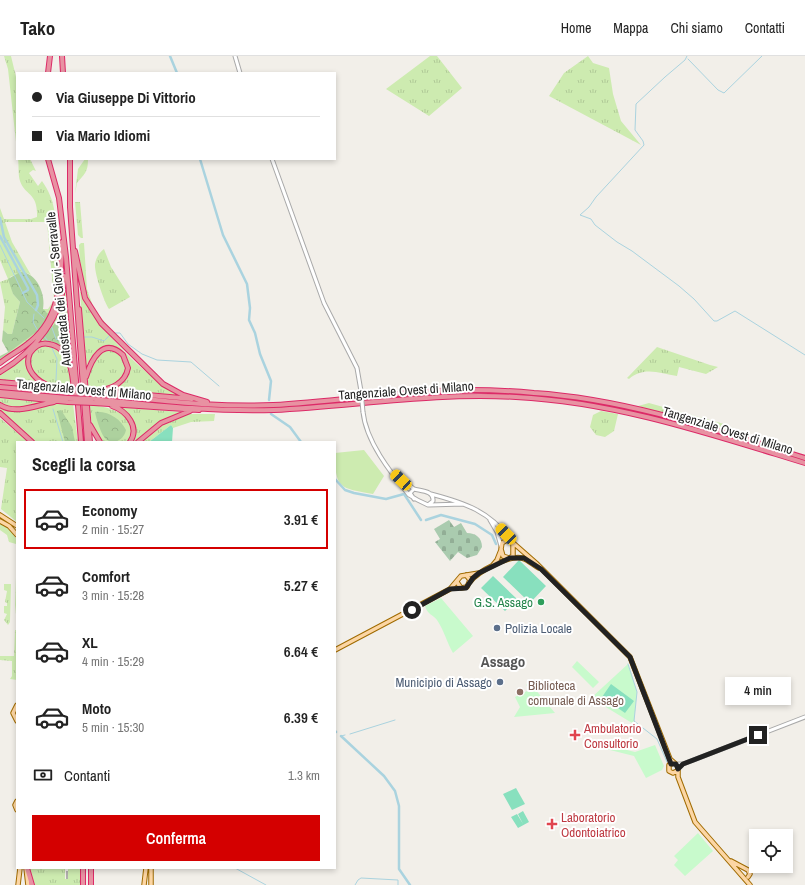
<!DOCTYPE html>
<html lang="it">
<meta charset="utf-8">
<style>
body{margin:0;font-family:"Archivo Narrow",sans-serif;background:#f6f6f6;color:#222;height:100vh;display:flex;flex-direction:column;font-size:15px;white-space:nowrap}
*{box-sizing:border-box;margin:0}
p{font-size:13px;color:#767676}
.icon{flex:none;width:22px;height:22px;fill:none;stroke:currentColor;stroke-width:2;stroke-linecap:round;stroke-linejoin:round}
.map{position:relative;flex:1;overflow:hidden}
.panel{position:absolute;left:16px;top:385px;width:320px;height:428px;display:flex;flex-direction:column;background:#fff;border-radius:0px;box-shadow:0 2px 6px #0003}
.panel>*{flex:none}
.top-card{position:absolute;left:16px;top:16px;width:320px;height:88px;border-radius:0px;box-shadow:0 2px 6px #0003;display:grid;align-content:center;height:88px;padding:0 16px;background:#fff}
.fabs{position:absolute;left:749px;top:773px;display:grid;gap:8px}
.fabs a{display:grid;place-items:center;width:44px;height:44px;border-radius:0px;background:#fff;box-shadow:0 2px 6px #0003;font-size:20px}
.end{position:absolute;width:18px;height:18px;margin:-9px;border:5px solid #222;background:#fff;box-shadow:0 0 0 2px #fff}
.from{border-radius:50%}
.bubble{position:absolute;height:28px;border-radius:0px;background:#fff;box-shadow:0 2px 6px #0003;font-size:13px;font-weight:600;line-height:28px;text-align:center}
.car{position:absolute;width:12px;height:24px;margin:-12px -6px;border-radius:5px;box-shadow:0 0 3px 1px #0007;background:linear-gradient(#f5c518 24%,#345 0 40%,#f5c518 0 76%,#345 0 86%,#f5c518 0)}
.top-card b{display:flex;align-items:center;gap:14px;height:38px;font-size:15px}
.top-card b+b{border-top:1px solid #e0e0e0}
.top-card i{width:10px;height:10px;background:#222}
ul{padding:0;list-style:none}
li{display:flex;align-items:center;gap:12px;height:60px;margin:0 8px 6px;padding:0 8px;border:2px solid transparent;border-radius:0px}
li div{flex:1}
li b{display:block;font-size:15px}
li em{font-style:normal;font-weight:600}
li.selected{border-color:#d40000}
li>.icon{width:36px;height:36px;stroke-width:1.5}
h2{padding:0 16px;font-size:18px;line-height:48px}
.pay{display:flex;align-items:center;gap:10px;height:44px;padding:0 16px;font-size:15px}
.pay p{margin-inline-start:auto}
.cta{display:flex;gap:8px;margin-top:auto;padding:8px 16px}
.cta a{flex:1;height:46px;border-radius:0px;background:#d40000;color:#fff;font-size:16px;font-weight:600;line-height:46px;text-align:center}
header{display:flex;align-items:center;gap:24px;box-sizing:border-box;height:56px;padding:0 20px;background:#fff;border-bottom:1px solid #e0e0e0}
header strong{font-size:19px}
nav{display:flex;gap:22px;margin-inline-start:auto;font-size:14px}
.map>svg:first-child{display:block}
</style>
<header>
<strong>Tako</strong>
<nav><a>Home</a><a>Mappa</a><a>Chi siamo</a><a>Contatti</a></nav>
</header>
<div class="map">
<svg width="805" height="829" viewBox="0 0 805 829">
<defs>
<pattern id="grass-tufts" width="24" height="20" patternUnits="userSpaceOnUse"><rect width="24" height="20" fill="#cdebb0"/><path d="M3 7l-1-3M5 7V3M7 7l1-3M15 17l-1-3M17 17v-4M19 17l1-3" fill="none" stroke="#b0c997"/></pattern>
<pattern id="forest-crowns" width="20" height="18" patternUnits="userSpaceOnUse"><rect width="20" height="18" fill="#add19e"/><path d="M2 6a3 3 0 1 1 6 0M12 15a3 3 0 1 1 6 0" fill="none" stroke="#95b388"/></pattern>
<pattern id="cemetery-stones" width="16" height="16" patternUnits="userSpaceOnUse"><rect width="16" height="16" fill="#aacbaf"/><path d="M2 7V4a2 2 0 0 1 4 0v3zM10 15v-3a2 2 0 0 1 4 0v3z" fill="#92ae96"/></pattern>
</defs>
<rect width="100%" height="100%" fill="#f2efe9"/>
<path fill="url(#grass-tufts)" d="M4 0H11L17 25V95L8 13Z
M430 0H437L462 32 429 60 386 33Z
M588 0 593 7 609 12 613 38 621 65 641 89 549 40 564 17Z
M18 103H30L36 115 33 114 29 117 38 130 42 125C56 145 55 159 57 183 60 222 62 255 30 284 21 292 10 298 0 305V303L39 273 43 253H48L54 244 47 166H5L12 186 31 219C24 214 17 218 10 221L13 238 20 246 12 278H8L3 274 5 251 0 226 8 223 0 204V152L4 163H31L37 161C38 136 25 140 20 125 18 119 19 110 18 103Z
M85 103H88C88 117 84 118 77 127L75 138 78 113Z
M75 146H80L83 182H81L78 179Z
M81 187H84L87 233 94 253 111 274 109 275C84 243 81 229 79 189Z
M104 193 111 211 130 241 109 253C104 246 94 216 95 208 96 202 99 197 104 193Z
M66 222 73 310C67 297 59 286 44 286L29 295C22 310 30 320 41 329L0 326V318L13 310 49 272Z
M80 236H82C93 269 150 326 182 340L110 334C148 315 121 280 99 294 92 298 89 306 86 311Z
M44 289C67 290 70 314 72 331 64 331 55 331 47 328 30 321 21 295 44 289Z
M657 291 710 309 718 311 706 318 679 311 677 320C660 317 643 310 629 323L627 322Z
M107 294C139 295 129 337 88 333 87 317 91 300 107 294Z
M0 341 48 345V346C33 349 14 357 0 347Z
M649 347 724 368 752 381 638 350Z
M56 348H73L78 386H34L0 356V351L7 354Z
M89 349C108 350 145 360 127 386H102L92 368Z
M119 351 179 356V357L156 368 136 386H131L135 373Z
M601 355 618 358 614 375 605 381 596 379 590 371 593 359Z
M188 358H215L214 365 191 366 173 372 171 369 149 386H141L164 367Z
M0 362 28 386H17V466L1 453 7 412 0 411Z
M0 467 9 472 17 484V568L15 549 17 493 16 488 9 486 7 479 0 474Z
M4 528H11L10 566 8 569 4 564 7 558 4 557V550H7V547L5 546 7 535 4 534Z
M15 574H17V624L10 623 12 620V605L0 604V600H14Z
M28 812H65V823H68V812H80V829H33Z"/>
<path fill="url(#forest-crowns)" d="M20 216C37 216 46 239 43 253L49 259 39 274 0 303V300L8 296 2 285 3 274 8 278H12L20 246 13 238 8 223Z
M57 265 62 271 59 278 68 280 70 293 67 295 52 285 43 284V281Z
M61 354 72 371 75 386H65L57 355Z
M95 356C107 354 121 363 126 374 124 384 112 391 104 381 101 377 96 362 95 356Z"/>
<path fill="url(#cemetery-stones)" d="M449 464 454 471 461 467 467 477C476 477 482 482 482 491L477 499 467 502 458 496 450 505 435 486 440 483 434 473Z"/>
<path fill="#c8facc" d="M441 542 473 580 453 597C447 587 444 574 437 564 432 558 428 559 425 550Z
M577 605 599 626 593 632 572 611Z
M628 608 637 636 634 665 632 667 591 642Z
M529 626 555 657 514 661 520 651 515 641 527 635 528 631 526 629Z
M583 683 635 696 655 689 664 710 662 714 646 722 634 700 586 688Z
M698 777 713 795 685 820 674 809 678 804 674 800Z"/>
<path fill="#cdebb0" d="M364 394 384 420 373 438C340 432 335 433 335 397Z"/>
<path fill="#88e0be" d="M171 369 173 372 172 386H149Z
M519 504 546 530 530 547 503 521Z
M493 520 517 543 505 555 481 532Z
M611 628 634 645 625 657 602 641Z
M516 732 525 748 512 754 503 738Z
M523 755 529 766 518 772 511 761 517 758 523 768 518 758Z"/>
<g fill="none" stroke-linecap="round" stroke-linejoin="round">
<path stroke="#aad3df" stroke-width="1" d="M687 0 685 4 665 21 636 48 635 74 643 85 644 89 596 141 589 151 580 159 591 163 595 169 617 186 632 195 679 230 694 243 714 265H717L735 255 805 299
M688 3 718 34 724 37 762 0
M0 189 27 246 44 262
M34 258 33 266 38 275
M51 269 56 283 62 285 70 283
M113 277H120L128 288 142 298 157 304 191 306 219 330
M43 279 48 285
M83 281H92L104 285 110 279
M52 292 57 303 56 324
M53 353 63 386
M628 608 637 636 634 665 657 683 667 706
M350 678 395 664
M341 680 345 679
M235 812 266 829
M355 829 358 824 361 822 398 824V829"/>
<path stroke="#aad3df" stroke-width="2.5" d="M170 0 177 17
M200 103 223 179 247 228 250 252 249 264 255 277 260 298 271 325 269 344
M0 162 4 181 37 239 38 249 36 254
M0 180 28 232V234L23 237
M271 358 290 371 301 386
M335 423 345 434 354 437 386 443 404 438 421 464
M426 464 441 459 475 468 492 479 496 488
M335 675 336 676
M341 680 384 720 395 735 399 750V813L410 829"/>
<defs>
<path id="minor" d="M235 0 240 17
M272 103 324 247 357 312 361 335
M363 356C366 385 390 416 409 439 415 443 421 446 428 449L433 445C434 435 422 435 414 433L410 437 414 443
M397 420 414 433
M431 438C465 447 490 455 511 485
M429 449 463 448
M490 464 497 476 501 490
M677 708H683L805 661"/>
<path id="major" d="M0 459 17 470
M0 465 9 470 17 479
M513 487V500L509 502 503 500 501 493 502 487 507 484 511 485 536 507 630 601 670 703 678 710V721L695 766 750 829
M492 510 497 504 501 494
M457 526 461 532 467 531 470 524 466 519
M470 526C478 515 509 499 522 502 529 504 533 509 539 512
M335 594 450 533 461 520 479 517
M17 649 13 657 17 665
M673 707 669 709V715L673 717 677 715
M17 745 15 749 17 754
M731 805 748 814 750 818 748 821
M26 812 28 829
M18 829 20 812
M144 829 146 812
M151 829V812"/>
<path id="highway" d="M62 0 63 17
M48 17 50 0
M48 103 59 142 66 201 81 386
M70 103V151L87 386
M75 195 85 242 101 267 163 328 183 339 207 346
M79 253 90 386
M0 307C10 299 21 294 31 285 61 260 61 223 62 186
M0 316C34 296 64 260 64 220
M86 321C91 304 103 280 123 299L128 312C125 328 111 333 96 335
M0 326 68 332
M0 331 68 337
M52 331C37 326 23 313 30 297 35 290 41 286 49 288 74 292 73 327 75 346
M103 335 192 343
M0 336 68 342
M92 338C152 343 213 352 273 349 328 346 382 338 436 335 469 333 501 334 534 337 627 343 716 374 805 402
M0 339 68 346
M93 343C153 349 214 356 274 354 355 350 435 336 516 341 616 346 710 378 805 407
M94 347 199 354
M0 349C16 359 37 349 54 346
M112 350C127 355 140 371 130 386
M0 357 32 386
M90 369 100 386
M138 386 161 367 190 355
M27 812 32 829
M91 812V829
M83 829V812"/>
</defs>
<use href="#minor" stroke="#a9a9a9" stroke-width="5"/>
<use href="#major" stroke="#a06b00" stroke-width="5.5"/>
<use href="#highway" stroke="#dc2a67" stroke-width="6"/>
<use href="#minor" stroke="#fff" stroke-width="3"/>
<use href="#major" stroke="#fcd6a4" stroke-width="3.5"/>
<use href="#highway" stroke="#e892a2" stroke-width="4"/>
<path stroke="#707070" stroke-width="1" stroke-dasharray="8 8" stroke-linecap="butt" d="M67 823V812"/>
<defs>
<path id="minor-bridge" d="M361 335 363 356"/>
<path id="highway-bridge" d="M68 332 93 334
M68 337 92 338
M68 342 93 343
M68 346 94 347"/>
</defs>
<use href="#minor-bridge" stroke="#a9a9a9" stroke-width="5" stroke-linecap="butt"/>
<use href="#highway-bridge" stroke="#dc2a67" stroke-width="6" stroke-linecap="butt"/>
<use href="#minor-bridge" stroke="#fff" stroke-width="3"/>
<use href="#highway-bridge" stroke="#e892a2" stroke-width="4"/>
</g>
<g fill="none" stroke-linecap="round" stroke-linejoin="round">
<path stroke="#222" stroke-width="5" d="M412 554 450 533 466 532 473 522 479 517 510 502H524L541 513 630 601 671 708H676L678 713 683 708 758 679"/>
</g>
<circle fill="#2e9e5b" stroke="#fff" stroke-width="1.5" cx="541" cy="546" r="4"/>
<g fill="#5c6f8a" stroke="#fff" stroke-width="1.5">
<circle cx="497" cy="572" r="4"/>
<circle cx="500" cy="626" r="4"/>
</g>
<circle fill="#8d6e63" stroke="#fff" stroke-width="1.5" cx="520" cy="636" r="4"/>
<g fill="#e0444e" stroke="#fff" stroke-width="1.5">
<path d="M573 673h4v4h4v4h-4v4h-4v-4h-4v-4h4z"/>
<path d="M550 762h4v4h4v4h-4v4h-4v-4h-4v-4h4z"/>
</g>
<g text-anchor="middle" stroke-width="4" stroke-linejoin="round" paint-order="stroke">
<g font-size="13" fill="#222" stroke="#fff">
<text transform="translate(58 233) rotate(-96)" y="5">Autostrada dei Giovi - Serravalle</text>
<text transform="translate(84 333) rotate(5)" y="5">Tangenziale Ovest di Milano</text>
<text transform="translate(406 334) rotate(-4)" y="5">Tangenziale Ovest di Milano</text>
<text transform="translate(728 374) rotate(17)" y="5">Tangenziale Ovest di Milano</text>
</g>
<g font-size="13" fill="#27864d" stroke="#fff" text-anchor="end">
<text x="533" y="551">G.S. Assago</text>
</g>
<g font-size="13" fill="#4e5e75" stroke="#fff" text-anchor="start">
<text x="505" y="577">Polizia Locale</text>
<text x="492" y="631" text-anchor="end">Municipio di Assago</text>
</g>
<g font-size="13" fill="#785e54" stroke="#fff" text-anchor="start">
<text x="528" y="634">Biblioteca<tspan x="528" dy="15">comunale di Assago</tspan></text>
</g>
<g font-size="13" fill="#be3a42" stroke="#fff" text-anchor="start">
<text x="584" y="677">Ambulatorio<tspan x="584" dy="15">Consultorio</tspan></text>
<text x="561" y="766">Laboratorio<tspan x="561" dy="15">Odontoiatrico</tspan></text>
</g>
<g font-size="15" font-weight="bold" fill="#555" stroke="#fff">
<text x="503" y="611">Assago</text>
</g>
</g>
</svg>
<div class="fabs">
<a><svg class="icon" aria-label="locate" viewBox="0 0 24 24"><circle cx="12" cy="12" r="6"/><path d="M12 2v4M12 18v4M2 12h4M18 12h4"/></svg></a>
</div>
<i class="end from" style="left:412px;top:554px"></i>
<i class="end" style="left:758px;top:679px"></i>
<div class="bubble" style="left:725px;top:621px;width:66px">4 min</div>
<i class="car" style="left:401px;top:424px;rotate:313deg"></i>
<i class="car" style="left:506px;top:478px;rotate:315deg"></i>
<div class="top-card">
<b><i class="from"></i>Via Giuseppe Di Vittorio</b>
<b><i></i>Via Mario Idiomi</b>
</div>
<section class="panel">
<h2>Scegli la corsa</h2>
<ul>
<li class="selected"><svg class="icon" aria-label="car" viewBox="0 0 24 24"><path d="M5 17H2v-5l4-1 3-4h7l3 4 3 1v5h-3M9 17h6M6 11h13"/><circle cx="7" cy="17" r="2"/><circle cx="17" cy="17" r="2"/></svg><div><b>Economy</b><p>2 min · 15:27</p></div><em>3.91 €</em></li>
<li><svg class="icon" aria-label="car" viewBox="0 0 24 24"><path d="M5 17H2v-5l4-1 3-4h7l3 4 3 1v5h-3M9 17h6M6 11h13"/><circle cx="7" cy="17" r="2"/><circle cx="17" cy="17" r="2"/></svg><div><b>Comfort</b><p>3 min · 15:28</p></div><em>5.27 €</em></li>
<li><svg class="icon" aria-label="car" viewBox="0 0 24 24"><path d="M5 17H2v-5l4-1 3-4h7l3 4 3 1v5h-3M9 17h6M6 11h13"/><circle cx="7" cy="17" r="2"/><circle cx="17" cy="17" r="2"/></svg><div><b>XL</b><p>4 min · 15:29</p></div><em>6.64 €</em></li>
<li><svg class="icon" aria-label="car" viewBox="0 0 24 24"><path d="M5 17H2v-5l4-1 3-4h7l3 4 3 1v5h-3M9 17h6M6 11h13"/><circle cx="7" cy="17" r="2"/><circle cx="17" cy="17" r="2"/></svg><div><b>Moto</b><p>5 min · 15:30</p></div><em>6.39 €</em></li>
</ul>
<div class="pay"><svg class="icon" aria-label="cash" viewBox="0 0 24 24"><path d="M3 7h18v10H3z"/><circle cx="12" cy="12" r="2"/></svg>Contanti<p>1.3 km</p></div>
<div class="cta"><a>Conferma</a></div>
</section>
</div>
